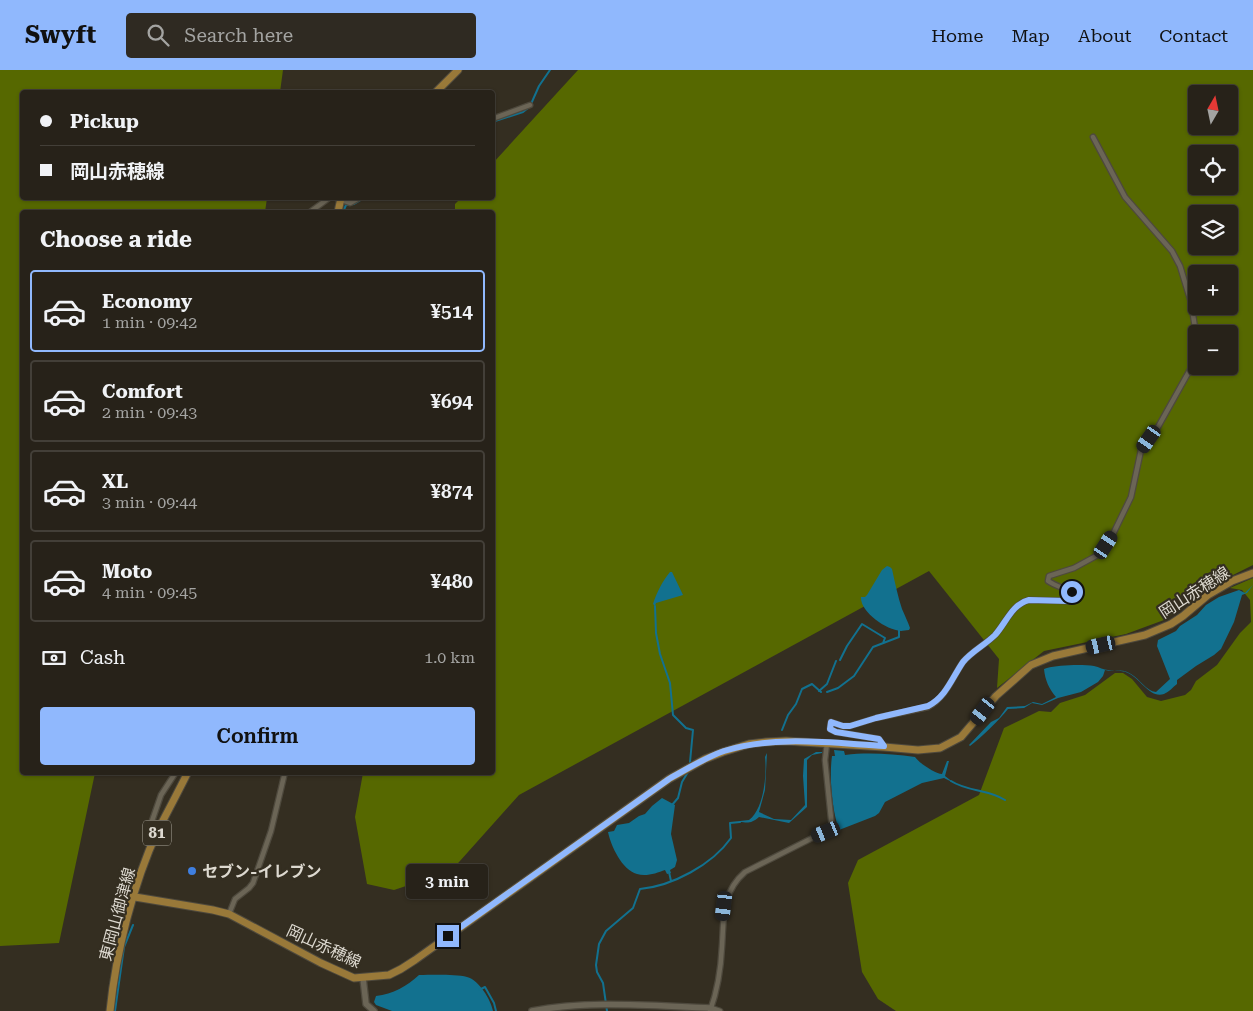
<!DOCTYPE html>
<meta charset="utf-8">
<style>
body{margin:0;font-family:"Roboto Serif","Noto Sans JP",serif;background:#2f2a22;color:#f1f3f6;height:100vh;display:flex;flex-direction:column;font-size:19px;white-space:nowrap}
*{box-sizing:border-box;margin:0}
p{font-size:16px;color:#a4a4a2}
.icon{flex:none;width:28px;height:28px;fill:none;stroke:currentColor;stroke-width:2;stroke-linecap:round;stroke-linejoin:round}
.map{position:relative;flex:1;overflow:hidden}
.drawer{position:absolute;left:20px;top:140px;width:475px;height:565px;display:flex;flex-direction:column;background:#272219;border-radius:5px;box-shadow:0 1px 4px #0004,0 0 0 1px #433f38}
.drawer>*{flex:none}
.banner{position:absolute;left:20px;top:20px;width:475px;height:110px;border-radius:5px;box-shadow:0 1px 4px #0004,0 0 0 1px #433f38;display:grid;align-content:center;height:110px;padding:0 20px;background:#272219}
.needle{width:32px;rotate:9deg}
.fabs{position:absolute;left:1188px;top:15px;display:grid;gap:10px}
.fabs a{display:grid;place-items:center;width:50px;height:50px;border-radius:5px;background:#272219;box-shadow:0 1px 4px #0004,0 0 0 1px #433f38;font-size:25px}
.end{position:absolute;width:22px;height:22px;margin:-11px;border:6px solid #90b8fd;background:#111;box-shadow:0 0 0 2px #111}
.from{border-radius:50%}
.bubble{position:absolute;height:35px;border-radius:5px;background:#272219;box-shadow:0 1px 4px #0004,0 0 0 1px #433f38;font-size:16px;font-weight:600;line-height:35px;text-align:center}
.car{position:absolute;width:15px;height:30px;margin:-15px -8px;border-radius:6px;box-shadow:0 0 4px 1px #0007;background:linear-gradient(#222 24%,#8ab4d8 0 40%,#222 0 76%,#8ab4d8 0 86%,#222 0)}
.banner b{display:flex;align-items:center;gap:18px;height:48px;font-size:19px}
.banner b+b{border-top:1px solid #433f38}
.banner i{width:12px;height:12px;background:#f1f3f6}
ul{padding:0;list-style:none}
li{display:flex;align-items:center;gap:15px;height:82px;margin:0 10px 8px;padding:0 10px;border:2px solid #433f38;border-radius:5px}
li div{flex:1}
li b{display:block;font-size:19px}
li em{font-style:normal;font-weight:600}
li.selected{border-color:#90b8fd}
li>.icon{width:45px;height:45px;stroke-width:1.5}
h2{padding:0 20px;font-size:22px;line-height:60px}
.pay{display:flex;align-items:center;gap:12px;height:55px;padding:0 20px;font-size:19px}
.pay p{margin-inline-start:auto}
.primary-button{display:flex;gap:10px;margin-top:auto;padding:10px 20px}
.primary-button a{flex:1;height:58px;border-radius:5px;background:#90b8fd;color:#111;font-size:20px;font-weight:600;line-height:58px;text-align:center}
header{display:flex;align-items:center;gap:30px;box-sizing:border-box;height:70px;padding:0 25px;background:#90b8fd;color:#111}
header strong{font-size:24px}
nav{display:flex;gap:28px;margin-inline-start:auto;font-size:18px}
.search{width:350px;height:45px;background:#2f2a22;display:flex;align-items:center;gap:12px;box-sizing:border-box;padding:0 18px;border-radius:5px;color:#a4a4a2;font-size:19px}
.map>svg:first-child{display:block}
</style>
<header>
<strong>Swyft</strong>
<div class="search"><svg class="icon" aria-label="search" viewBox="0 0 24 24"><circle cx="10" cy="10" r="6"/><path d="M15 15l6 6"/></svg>Search here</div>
<nav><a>Home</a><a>Map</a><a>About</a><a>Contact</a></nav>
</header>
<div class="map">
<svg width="1253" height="941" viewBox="0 0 1253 941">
<rect width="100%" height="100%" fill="#342e21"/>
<path fill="#566800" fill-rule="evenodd" d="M0 0H283L280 22H22V128H267L265 142H22V702L95 703 59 873 0 876Z
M578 0H1253V495L1207 518 1164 550 1126 564 1044 581 997 618 999 589 929 501 519 725 451 801 394 820 367 814 355 747 363 703 492 702V142H455V134L461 128H492L493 93ZM1196 24H1229V56H1196ZM1196 84H1229V116H1196ZM1196 144H1229V176H1196ZM1196 204H1229V236H1196ZM1196 264H1229V296H1196Z
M1253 508V941H896L878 929 862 902 848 813 858 790 979 725 1004 658 1039 641 1051 642 1060 633 1085 625 1115 603H1123L1132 609 1147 627 1161 631 1185 625 1191 620 1196 611 1217 595 1240 563 1251 552 1250 530 1242 520 1230 518Z"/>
<path fill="#12718f" d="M887 496 890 497 892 499C895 513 898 527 902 539 905 546 908 552 910 558L909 560C906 560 903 561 901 561 886 560 860 542 861 527H865L867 525 882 500Z
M670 502H672L683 525 656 533 655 536 653 534C657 522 662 512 670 502Z
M1253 515 1247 523 1242 525 1234 552 1221 579 1214 585 1196 596 1177 610V614C1173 617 1169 622 1164 624 1150 629 1140 608 1128 603 1120 599 1113 602 1105 600L1103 606 1098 612 1081 622 1058 628 1042 635 1032 633 1024 638 1008 639C999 650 982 667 970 676L969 675 991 652 999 648 1007 637 1025 636 1033 632 1042 634 1056 627C1049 619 1045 610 1044 599L1047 598C1058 595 1082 594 1094 596 1099 597 1104 600 1108 600 1118 602 1121 598 1131 604 1140 609 1146 621 1156 622L1170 609 1157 576 1158 570 1176 561 1180 556 1197 545 1206 535 1219 527 1239 520 1245 523Z
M834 680 844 681 845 685C868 682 892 684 915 687 919 693 936 704 942 704L947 691H949L945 706 954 713 944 708 922 713 885 732 879 743 875 746 839 760C832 740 829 707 832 686H835Z
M816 682H822V683L812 685 807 690V737L789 753 759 747C752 753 749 753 740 752V751L749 750C764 739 767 704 765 687L767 683 765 720 759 742 774 749 791 750 805 735 803 706 804 689Z
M662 728 675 735 671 764 677 790 675 797 670 800 671 803 667 804 665 800C657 803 646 807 637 804 622 800 611 776 608 762L614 761 617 755 629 753 639 746 645 744 652 736Z
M419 905C432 905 455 904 467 907 479 910 491 930 493 941H392L376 935 374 932 376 926C393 924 407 916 419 905Z"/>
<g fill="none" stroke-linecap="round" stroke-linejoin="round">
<path stroke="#12718f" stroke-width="2" d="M531 34 539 16 550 0
M492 52 523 42 528 38
M343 142 346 135 354 134 364 128
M655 536 656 563 660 584 670 613 673 645 686 658 693 660 690 692
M840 590 847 576 862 554 885 568 883 573
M819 621 827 614 836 591
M827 622 838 618 854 606 873 577 899 567V559
M782 660 788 645 796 634 802 619 812 614 821 622
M951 711C968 722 988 719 1005 730
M672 735 678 728 682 712 688 702
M153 742 161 721
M150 772V751
M669 802 671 811
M479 920 485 917 494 933 496 941
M115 941 124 877 133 855
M607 941 603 913 597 902 596 895 599 874 606 861 633 838 640 819C672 816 712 795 731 768L730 753 740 752"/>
<defs>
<path id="minor" d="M492 49 530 35
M1093 67 1125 127 1172 181 1180 196 1191 232 1196 264
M336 128 350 133 359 128
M310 142 329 128
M884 677 879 669 836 662 830 659 831 652 843 656H850L876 648 928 637C946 627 952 608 963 592 972 581 985 575 995 565 1006 553 1012 534 1029 530L1068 531 1074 530 1077 526C1071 520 1057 517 1048 511L1049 506 1074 498 1096 486 1105 475 1114 462 1131 427 1141 380 1158 357 1196 289
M158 761 152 751 161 725 176 702
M229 844 235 829 249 818 253 813 271 761 285 702
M711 938 720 941
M710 941C717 922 721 897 722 876 724 848 721 823 745 802L832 758 825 690 827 673"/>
<path id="tertiary" d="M363 908 366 934 374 941
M532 941C591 930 651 936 711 938"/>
<path id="primary" d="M436 22 458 0
M338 142 341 128
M135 827 213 840 229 844 321 893 354 908 389 905 401 899 415 890 669 709 705 689 723 682 749 674 766 672 786 671 884 677 918 680 940 678 961 667 996 626 1031 595 1053 586 1145 565 1171 554 1183 546 1208 525 1232 511 1253 503
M110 941C116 882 133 814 158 760 168 741 178 722 188 702"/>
</defs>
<use href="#minor" stroke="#4e493d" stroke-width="7"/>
<use href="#tertiary" stroke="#4e493d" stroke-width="8"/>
<use href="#primary" stroke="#4e493d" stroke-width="9"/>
<use href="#minor" stroke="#6b6556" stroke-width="4.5"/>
<use href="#tertiary" stroke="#6b6556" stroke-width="5.5"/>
<use href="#primary" stroke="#997939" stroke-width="7"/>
</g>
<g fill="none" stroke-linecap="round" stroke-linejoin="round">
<path stroke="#90b8fd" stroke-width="6" d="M448 866 669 709C687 699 704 688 724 681 776 665 831 673 884 676L879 669 836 662 830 659 831 652 843 656H850L876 648 928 636C946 627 952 608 963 592 972 581 985 575 995 565 1006 553 1012 534 1029 530L1068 531 1074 530 1077 526 1072 522"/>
</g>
<circle fill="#3f7fe0" stroke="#342e21" stroke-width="2" cx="192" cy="801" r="5"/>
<g text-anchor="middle" stroke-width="4.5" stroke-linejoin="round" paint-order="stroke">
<rect fill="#342e21" stroke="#aaa69c" stroke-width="1" x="143" y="750.5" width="28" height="25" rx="4"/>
<g font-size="15" font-weight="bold" fill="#ddd9d0">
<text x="157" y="768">81</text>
</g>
<g font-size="16" fill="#ddd9d0" stroke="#342e21">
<text transform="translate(1194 522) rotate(-33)" y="6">岡山赤穂線</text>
<text transform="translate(117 844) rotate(-75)" y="6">東岡山御津線</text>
<text transform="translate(324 876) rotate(25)" y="6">岡山赤穂線</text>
</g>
<g font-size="16" font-weight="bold" fill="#ddd9d0" stroke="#342e21" text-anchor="start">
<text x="202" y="807">セブン-イレブン</text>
</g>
</g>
</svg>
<div class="fabs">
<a><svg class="needle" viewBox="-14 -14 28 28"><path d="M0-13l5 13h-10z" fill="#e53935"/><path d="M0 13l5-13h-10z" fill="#a4a4a2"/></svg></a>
<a><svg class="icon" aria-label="locate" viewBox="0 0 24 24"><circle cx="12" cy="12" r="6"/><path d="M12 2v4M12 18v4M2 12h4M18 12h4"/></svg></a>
<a><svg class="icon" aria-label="layers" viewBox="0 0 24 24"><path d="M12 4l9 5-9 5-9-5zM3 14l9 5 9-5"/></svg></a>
<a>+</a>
<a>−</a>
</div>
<i class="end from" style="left:1072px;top:522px"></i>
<i class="end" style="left:448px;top:866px"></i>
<div class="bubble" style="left:406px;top:794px;width:82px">3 min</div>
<i class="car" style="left:1149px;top:369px;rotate:215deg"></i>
<i class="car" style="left:1106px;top:475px;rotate:33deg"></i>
<i class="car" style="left:1101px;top:575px;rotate:257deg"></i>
<i class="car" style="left:983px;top:641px;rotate:217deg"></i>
<i class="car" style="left:826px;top:762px;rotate:248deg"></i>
<i class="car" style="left:724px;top:836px;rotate:187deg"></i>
<div class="banner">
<b><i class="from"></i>Pickup</b>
<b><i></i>岡山赤穂線</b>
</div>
<section class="drawer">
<h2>Choose a ride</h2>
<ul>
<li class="selected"><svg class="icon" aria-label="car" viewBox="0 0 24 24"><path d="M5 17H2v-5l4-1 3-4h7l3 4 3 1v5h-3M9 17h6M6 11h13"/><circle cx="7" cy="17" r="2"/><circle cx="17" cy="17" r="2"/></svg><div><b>Economy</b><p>1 min · 09:42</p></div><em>¥514</em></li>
<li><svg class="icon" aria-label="car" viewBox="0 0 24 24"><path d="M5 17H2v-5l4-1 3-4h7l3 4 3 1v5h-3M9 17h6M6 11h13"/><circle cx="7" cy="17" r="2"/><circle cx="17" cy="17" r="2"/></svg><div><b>Comfort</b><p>2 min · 09:43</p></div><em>¥694</em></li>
<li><svg class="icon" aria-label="car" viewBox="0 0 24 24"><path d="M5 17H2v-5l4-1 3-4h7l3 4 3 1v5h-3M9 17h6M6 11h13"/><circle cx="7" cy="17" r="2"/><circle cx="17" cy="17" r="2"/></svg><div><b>XL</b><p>3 min · 09:44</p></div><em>¥874</em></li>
<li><svg class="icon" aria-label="car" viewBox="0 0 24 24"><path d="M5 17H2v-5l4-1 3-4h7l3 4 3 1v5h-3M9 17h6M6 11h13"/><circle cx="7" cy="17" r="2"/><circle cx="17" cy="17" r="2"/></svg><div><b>Moto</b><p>4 min · 09:45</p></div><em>¥480</em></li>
</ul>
<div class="pay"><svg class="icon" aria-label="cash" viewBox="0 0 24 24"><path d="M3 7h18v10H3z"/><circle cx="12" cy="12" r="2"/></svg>Cash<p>1.0 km</p></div>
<div class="primary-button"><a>Confirm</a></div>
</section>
</div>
